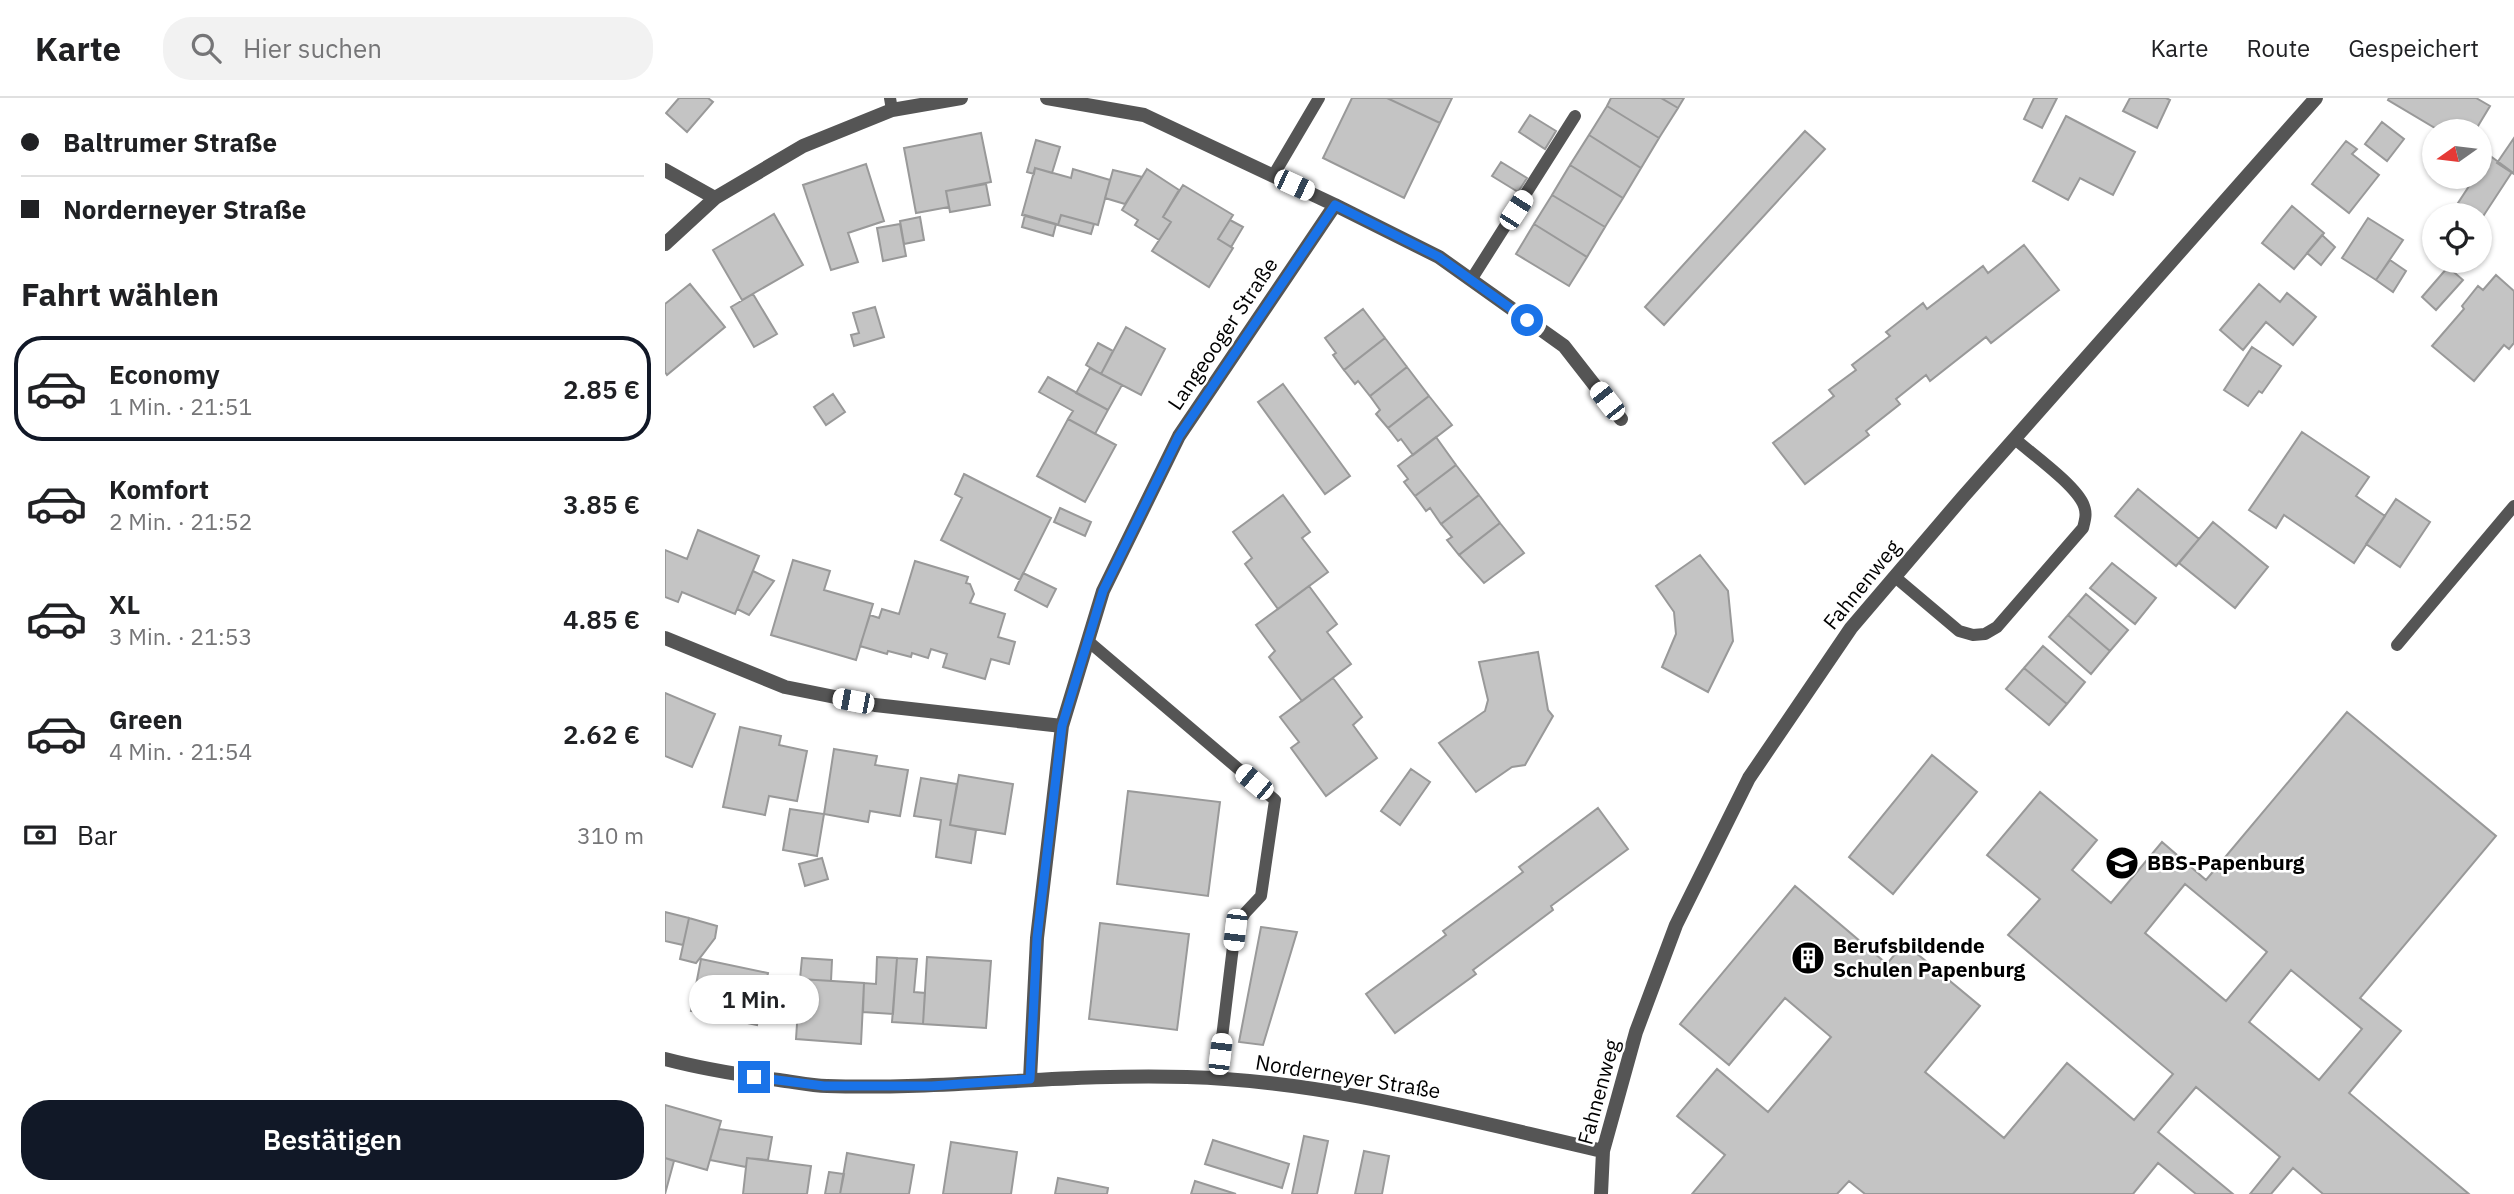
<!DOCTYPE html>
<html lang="de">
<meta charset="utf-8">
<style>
body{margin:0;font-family:"IBM Plex Sans",sans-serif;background:#f2f2f2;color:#202124;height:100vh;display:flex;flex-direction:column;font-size:26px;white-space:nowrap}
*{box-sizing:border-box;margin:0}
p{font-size:23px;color:#757577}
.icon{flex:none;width:38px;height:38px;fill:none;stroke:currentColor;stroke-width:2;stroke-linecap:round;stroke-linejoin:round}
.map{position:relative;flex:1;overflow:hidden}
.side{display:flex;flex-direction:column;background:#fff;width:665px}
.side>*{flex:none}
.banner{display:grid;align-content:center;height:154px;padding:0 21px;background:#fff}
.needle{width:46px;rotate:256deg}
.controls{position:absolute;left:1757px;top:21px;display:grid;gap:14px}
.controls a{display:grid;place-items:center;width:70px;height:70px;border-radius:50%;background:#fff;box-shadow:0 2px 5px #0004;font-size:35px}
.end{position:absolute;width:32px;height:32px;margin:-16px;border:9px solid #1a73e8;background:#fff;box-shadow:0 0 0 4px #fff}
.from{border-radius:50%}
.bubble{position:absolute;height:49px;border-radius:24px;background:#fff;box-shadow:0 2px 5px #0004;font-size:23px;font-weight:600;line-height:49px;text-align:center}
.car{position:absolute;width:21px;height:42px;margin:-21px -10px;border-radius:9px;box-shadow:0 0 5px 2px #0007;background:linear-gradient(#fff 24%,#345 0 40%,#fff 0 76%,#345 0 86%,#fff 0)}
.banner b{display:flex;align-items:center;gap:24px;height:66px;font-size:26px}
.banner b+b{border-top:2px solid #e0e0e0}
.banner i{width:18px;height:18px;background:#202124}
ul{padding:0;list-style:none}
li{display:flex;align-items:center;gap:21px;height:105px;margin:0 14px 10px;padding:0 7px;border:4px solid transparent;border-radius:28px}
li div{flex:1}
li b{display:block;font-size:26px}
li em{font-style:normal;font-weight:600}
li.current{border-color:#111827}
li>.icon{width:63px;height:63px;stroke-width:1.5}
h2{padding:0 21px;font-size:32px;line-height:84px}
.pay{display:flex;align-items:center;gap:18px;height:77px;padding:0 21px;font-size:26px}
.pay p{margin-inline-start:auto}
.action{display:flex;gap:14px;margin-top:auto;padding:14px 21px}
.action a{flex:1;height:80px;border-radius:28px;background:#111827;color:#fff;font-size:28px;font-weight:600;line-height:80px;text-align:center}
header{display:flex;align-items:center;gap:42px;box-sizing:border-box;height:98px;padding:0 35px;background:#fff;border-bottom:2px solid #e0e0e0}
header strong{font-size:33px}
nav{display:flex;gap:38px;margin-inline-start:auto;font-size:24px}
.search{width:490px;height:63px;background:#f2f2f2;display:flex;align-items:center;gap:18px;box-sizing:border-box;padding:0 24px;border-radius:28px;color:#757577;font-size:26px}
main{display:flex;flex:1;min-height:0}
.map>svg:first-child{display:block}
</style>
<header>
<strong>Karte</strong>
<div class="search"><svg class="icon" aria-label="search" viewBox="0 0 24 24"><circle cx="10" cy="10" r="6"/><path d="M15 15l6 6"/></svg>Hier suchen</div>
<nav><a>Karte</a><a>Route</a><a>Gespeichert</a></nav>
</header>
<main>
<section class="side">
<div class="banner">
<b><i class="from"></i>Baltrumer Straße</b>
<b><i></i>Norderneyer Straße</b>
</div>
<h2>Fahrt wählen</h2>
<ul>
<li class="current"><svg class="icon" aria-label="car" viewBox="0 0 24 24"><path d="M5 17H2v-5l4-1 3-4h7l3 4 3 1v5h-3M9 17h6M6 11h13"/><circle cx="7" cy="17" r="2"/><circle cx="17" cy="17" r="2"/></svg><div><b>Economy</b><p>1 Min. · 21:51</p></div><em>2.85 €</em></li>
<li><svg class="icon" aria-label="car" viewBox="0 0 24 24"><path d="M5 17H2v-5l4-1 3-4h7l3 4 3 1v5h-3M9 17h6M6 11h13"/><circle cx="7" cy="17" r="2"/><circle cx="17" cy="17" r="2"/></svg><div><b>Komfort</b><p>2 Min. · 21:52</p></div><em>3.85 €</em></li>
<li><svg class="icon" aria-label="car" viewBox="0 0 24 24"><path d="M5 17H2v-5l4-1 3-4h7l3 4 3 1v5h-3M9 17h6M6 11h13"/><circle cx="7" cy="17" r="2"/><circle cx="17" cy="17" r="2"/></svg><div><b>XL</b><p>3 Min. · 21:53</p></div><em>4.85 €</em></li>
<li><svg class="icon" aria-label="car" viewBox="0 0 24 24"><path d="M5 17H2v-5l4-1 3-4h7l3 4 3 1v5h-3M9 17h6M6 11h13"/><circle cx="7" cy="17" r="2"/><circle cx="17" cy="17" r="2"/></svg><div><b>Green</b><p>4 Min. · 21:54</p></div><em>2.62 €</em></li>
</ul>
<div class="pay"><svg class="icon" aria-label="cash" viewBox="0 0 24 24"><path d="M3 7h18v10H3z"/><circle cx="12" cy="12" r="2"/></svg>Bar<p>310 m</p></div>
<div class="action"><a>Bestätigen</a></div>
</section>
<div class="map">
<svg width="1849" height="1096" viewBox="0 0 1849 1096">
<rect width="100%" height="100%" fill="#fff"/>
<path fill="#c4c4c4" stroke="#999" stroke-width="2" fill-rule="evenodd" d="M14 0H43L48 4 22 34 1 15Z
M687 0H722L775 25 739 100 658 60Z
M722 0H787L775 25Z
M946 0H996L1013 10 994 40 942 8Z
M996 0H1019L1013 10Z
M1369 0H1392L1377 30 1359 21Z
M1465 0H1501L1505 2 1492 30 1458 13Z
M1724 0H1811L1825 8 1810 33H1775L1723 2Z
M942 8 994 40 976 70 924 37Z
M865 17 891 33 880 51 854 34Z
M1401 18 1470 54 1448 97 1415 80 1403 102 1368 83Z
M1717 24 1739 41 1722 63 1700 46Z
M1140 33 1160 51 999 227 980 209Z
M316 35 326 84 281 93 284 109 251 115 239 50Z
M924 37 976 70 958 100 905 67Z
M1849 40V76L1832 65Z
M371 42 395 49 387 75 370 70 369 76 362 74Z
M1681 43 1692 51 1687 56 1714 77 1684 115 1647 86Z
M1824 57 1847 74 1817 120 1793 105 1810 79H1815V71Z
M836 64 862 80 853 94 827 78Z
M201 66 219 123 183 135 193 164 166 172 138 87Z
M905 67 958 100 940 129 887 97Z
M370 70 406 80 408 71 445 82 433 127 396 117 393 127 357 117Z
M482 71 514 92 498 119 506 124 494 142 470 127 473 122 457 112Z
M448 72 477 79 460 106 440 100Z
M321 86 325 107 285 114 281 93Z
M518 87 568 117 553 141 568 150 544 189 487 153 506 124 498 119Z
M887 97 940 129 922 159 869 126Z
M1627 108 1659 135 1629 171 1597 145Z
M109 116 138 167 77 202 48 152Z
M360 117 391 126 388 138 357 129Z
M396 117 429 126 426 136 393 127Z
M255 119 259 142 239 146 235 123Z
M1703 120 1738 142 1711 182 1677 160Z
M565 122 578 129 566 149 553 141Z
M235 126 241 158 218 163 212 130Z
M869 126 922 159 904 188 851 156Z
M1657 137 1670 149 1656 167 1642 155Z
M1359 147 1394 192 1326 245 1321 239 1265 283 1261 277 1231 301 1235 306 1201 333 1204 337 1140 386 1108 345 1169 298 1164 292 1191 272 1187 267 1225 238 1221 234 1258 205 1262 211 1318 168 1323 175Z
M1725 162 1741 173 1728 194 1711 182Z
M1783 169 1798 182 1771 212 1757 199Z
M1831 177 1849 193V245L1844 251 1839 247 1809 283 1767 248 1799 211 1797 208 1813 188 1818 192Z
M25 186 60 229 2 277 0 274V206Z
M1594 186 1615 204 1622 195 1651 219 1628 247 1601 224 1578 252 1555 232Z
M88 196 112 236 89 249 66 209Z
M210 209 219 239 189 248 186 237 194 235 188 215Z
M698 211 720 240 679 272 668 257 671 255 660 240Z
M461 229 500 251 476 297 436 276Z
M720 240 742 269 705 298 693 283 690 286 679 272Z
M433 245 448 253 436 276 421 267Z
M1587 249 1616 268 1597 295 1594 293 1583 308 1559 292Z
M742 269 764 298 723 330 711 316 715 312 705 298Z
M425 270 457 287 443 312 411 295Z
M383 279 443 312 430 336 403 321 408 313 374 294Z
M618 286 685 378 660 396 593 304Z
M168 296 180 314 161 327 149 309Z
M764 298 787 327 748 357 736 341 733 343 723 330Z
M403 321 451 347 420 404 372 378Z
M1637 334 1704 379 1691 398 1720 418 1689 465 1619 417 1611 430 1584 412Z
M771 339 791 367 750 398 739 384 743 381 733 368Z
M791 367 814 397 776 426 765 410 761 413 750 398Z
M299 376 386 420 355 482 276 442 297 400 290 396Z
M1473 391 1534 441 1511 468 1450 418Z
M618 397 645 434 637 440 663 474 613 511 580 466 587 460 568 434Z
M814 397 835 425 794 457 782 442 787 439 776 426Z
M1731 401 1765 424 1735 469 1701 446Z
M395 410 426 424 420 438 389 424Z
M1548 424 1603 469 1570 510 1514 465Z
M835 425 859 455 819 485 794 457Z
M33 432 94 458 70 516 17 494 13 504 0 499V452L22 461Z
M1035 457 1063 493 1068 543 1043 594 997 569 1011 536 1009 514 991 488Z
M128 462 165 473 159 492 208 506 191 562 106 537Z
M250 463 303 479 301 485 305 486 309 496 305 505 340 516 333 539 350 544 344 566 326 561 320 581 278 569 282 556 266 551 263 560 247 555 246 559 223 553 222 556 195 548 205 517 214 520 217 511 234 516Z
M1447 465 1491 500 1470 526 1425 490Z
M88 473 109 483 84 517 72 511Z
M358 475 391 491 382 509 350 492Z
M644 488 672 526 662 534 686 566 637 603 604 559 610 553 591 527Z
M1421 496 1463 532 1445 553 1403 517Z
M1403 517 1445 553 1426 576 1384 539Z
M1378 548 1420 584 1402 606 1359 570Z
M873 554 883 612 888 618 860 667 847 669 811 694 774 645 820 613 823 602 814 564Z
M1359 570 1402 606 1384 627 1341 591Z
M668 580 697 619 688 627 712 660 661 698 626 650 634 644 615 619Z
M0 595 50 616 27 669 0 658Z
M1682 614 1831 738 1695 900 1736 933 1684 995 1804 1096H1658L1628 1070 1606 1096H1585L1615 1059 1531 989 1493 1034 1568 1096H1531L1493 1065 1468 1096H1200L1184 1083 1172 1096H1027L1060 1057 1012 1018 1052 971 1103 1014 1166 939 1120 900 1064 967 1015 926 1130 788 1222 866 1239 845 1315 908 1260 974 1339 1040 1402 965 1469 1022 1508 976 1343 837 1375 801 1322 757 1375 694 1432 742 1407 772 1446 805 1497 744 1541 782ZM1520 786 1602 854 1561 903 1480 835ZM1626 872 1697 931 1654 982 1584 924Z
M75 629 116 638 114 647 142 653 132 703 104 698 100 717 58 709Z
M169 651 212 658 210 667 243 672 235 718 205 713 203 724 159 716Z
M1267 657 1312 694 1228 796 1184 759Z
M746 671 765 684 735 727 716 713Z
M294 677 348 686 340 736 285 727Z
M256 680 292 686 285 727 311 732 306 765 271 759 276 722 249 718Z
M463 693 555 704 543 798 452 786Z
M933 710 963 751 886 808 888 812 808 872 811 876 730 935 701 896 781 837 778 833 858 774 854 769Z
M125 711 159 716 152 758 118 752Z
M157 760 163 781 140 788 134 766Z
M0 814 24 820 18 847 0 843Z
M24 820 52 828 50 840 31 865 15 861Z
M435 825 524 836 512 932 424 921Z
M596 829 632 834 598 947 574 944Z
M212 859 232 860 228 916 198 914 199 885 211 886Z
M262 859 326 863 321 930 258 926Z
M137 860 167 862 166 883 135 881Z
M232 860 252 861 249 894 260 895 258 926 227 924Z
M36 861 103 875 92 927 26 913Z
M135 881 199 885 196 946 131 941Z
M0 1007 56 1023 42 1072 0 1060Z
M54 1031 107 1039 103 1062 82 1060 81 1069 45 1062Z
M639 1038 663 1043 652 1096H627Z
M548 1042 624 1066 617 1090 540 1066Z
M286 1044 352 1054 346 1096H278Z
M699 1053 724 1058 717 1096H690Z
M182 1055 249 1067 244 1096H175Z
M0 1060 9 1063 0 1096Z
M82 1060 146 1068 142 1096H78Z
M164 1074 179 1076 175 1096H160Z
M393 1080 443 1090 442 1096H390Z
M530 1083 571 1096H526Z"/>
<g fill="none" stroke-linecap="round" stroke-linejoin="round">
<path stroke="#555" stroke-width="12" d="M225 0 227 12
M608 78 654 0
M806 182 910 18
M1230 479 1294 533 1308 537 1320 536 1332 529 1418 430C1420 422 1422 416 1419 408 1412 388 1367 356 1350 341
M423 543 610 702 596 798 580 815 570 832 552 981
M1732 547 1849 408"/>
<path stroke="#555" stroke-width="14" d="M382 0 479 17 670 107 774 159 899 248 956 321
M0 72 50 100
M0 146 50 100 138 48 227 12 296 0
M0 540 120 589 210 607 397 628
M0 961C38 971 75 977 114 982 130 984 146 988 162 988 282 992 401 975 522 979 663 983 801 1022 938 1053
M365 981 372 840 397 628 438 493 514 338 670 107
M936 1096 938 1053 971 934 1011 827 1084 680 1186 530 1297 400 1651 0"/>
</g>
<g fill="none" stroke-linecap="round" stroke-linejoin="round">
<path stroke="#1a73e8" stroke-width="9" d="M89 979 159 988H267L365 981 372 840 397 628 438 493 514 338 670 107 774 159 862 222"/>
</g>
<defs>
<symbol id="school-disc" viewBox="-11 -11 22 22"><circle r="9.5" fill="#000" stroke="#fff"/><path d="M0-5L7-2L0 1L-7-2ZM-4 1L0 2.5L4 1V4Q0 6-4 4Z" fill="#fff"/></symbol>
<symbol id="building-disc" viewBox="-11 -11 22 22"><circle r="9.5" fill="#000" stroke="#fff"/><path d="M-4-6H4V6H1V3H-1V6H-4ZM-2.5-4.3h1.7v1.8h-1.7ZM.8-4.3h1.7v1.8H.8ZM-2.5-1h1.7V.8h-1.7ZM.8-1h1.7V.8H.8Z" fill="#fff"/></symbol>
</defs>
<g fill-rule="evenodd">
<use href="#school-disc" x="1438" y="746" width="38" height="38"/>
<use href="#building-disc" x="1124" y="841" width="38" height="38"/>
</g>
<g text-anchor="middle" stroke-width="5" stroke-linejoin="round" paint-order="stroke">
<g font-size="21" fill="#000" stroke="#fff">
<text transform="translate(558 236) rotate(-56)" y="7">Langeooger Straße</text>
<text transform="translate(1197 487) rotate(-51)" y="7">Fahnenweg</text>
<text transform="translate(683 979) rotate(9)" y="7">Norderneyer Straße</text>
<text transform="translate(934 994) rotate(-75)" y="7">Fahnenweg</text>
</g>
<g font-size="21" font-weight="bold" fill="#000" stroke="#fff" text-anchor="start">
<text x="1482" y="772">BBS-Papenburg</text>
<text x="1168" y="855">Berufsbildende<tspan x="1168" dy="24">Schulen Papenburg</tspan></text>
</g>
</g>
</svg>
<div class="controls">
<a><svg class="needle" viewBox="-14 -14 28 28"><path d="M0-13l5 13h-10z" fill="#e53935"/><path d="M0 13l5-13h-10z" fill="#757577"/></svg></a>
<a><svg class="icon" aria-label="locate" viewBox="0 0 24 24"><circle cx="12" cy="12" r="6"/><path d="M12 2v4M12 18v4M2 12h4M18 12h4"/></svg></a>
</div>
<i class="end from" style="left:862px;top:222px"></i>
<i class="end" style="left:89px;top:979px"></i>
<div class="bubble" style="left:24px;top:877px;width:130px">1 Min.</div>
<i class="car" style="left:629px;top:87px;rotate:115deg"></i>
<i class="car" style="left:851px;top:112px;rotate:33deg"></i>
<i class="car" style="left:942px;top:303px;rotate:322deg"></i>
<i class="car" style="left:188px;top:603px;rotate:281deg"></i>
<i class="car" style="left:589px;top:684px;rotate:310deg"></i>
<i class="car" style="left:570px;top:832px;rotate:187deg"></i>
<i class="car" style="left:555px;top:956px;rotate:7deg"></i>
</div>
</main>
